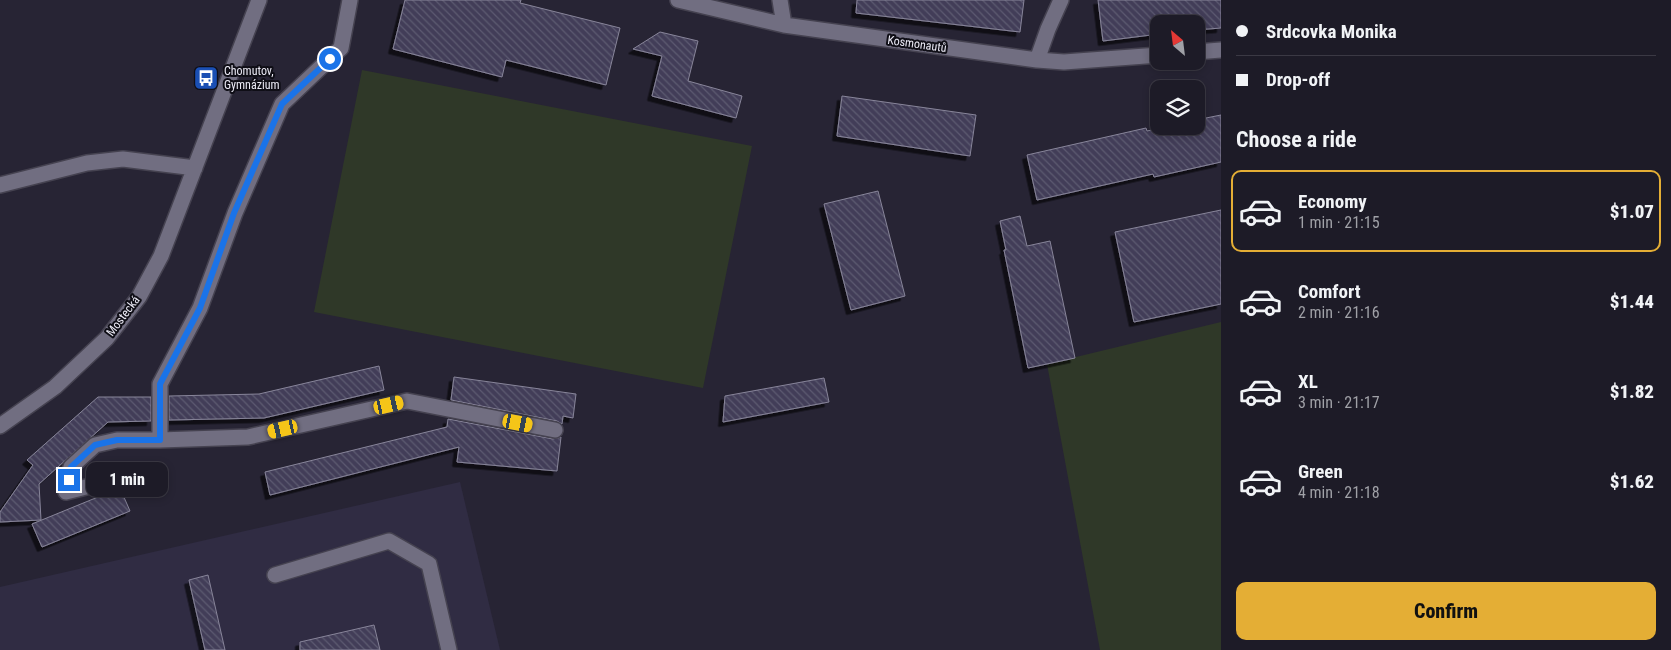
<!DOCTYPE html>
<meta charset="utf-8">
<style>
body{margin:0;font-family:"Roboto Condensed",sans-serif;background:#2a2833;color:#f1f3f6;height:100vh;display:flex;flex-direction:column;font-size:19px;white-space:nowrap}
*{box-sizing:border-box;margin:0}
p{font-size:16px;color:#a0a1a7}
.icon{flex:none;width:28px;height:28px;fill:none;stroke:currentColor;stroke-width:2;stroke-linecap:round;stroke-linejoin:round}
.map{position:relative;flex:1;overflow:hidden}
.details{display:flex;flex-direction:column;background:#1d1b27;width:450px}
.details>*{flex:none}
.banner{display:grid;align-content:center;height:110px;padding:0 15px;background:#1d1b27}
.needle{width:32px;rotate:332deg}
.controls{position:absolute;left:1150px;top:15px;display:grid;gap:10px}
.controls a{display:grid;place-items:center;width:55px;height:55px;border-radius:10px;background:#1d1b27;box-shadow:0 2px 8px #0003,0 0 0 1px #3b3944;font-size:25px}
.end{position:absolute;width:22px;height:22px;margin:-11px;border:6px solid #1a73e8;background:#fff;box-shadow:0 0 0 2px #fff}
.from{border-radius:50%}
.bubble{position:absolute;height:35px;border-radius:10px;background:#1d1b27;box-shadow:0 2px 8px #0003,0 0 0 1px #3b3944;font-size:16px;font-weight:800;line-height:35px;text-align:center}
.car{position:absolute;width:15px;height:30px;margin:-15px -8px;border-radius:6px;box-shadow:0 0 4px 1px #0007;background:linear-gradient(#f5c518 24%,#345 0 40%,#f5c518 0 76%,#345 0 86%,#f5c518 0)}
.banner b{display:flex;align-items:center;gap:18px;height:48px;font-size:19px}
.banner b+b{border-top:1px solid #3b3944}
.banner i{width:12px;height:12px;background:#f1f3f6}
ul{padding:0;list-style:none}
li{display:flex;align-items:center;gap:15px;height:82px;margin:0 10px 8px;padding:0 5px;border:2px solid transparent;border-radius:10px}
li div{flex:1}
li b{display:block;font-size:19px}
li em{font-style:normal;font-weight:800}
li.current{border-color:#e4ae35}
li>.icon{width:45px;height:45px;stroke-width:1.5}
h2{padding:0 15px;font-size:22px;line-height:60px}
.cta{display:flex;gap:10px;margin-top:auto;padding:10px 15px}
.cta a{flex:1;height:58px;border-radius:10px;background:#e4ae35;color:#111;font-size:20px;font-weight:800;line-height:58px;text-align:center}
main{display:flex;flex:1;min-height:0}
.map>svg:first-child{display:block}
</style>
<main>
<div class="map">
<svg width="1221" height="650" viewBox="0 0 1221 650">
<defs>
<pattern id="building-back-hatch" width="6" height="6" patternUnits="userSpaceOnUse" patternTransform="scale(1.25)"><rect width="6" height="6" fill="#423e58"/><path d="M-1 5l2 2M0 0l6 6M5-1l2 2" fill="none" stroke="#5d5a71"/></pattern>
<filter id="shadow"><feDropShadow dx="-4.5" dy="4.5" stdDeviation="0" flood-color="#0009"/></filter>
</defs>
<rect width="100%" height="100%" fill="#272434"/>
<path fill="#302c43" d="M460 482 500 650H0V587Z"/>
<path fill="#2f3828" d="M362 70 752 146 703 388 314 312Z
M1221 322V650H1100L1047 364Z"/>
<path fill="url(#building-back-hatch)" stroke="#88859a" filter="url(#shadow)" d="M405 0H521L520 3 620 28 606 85 506 60 502 77 393 49Z
M857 0H1024L1020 32 856 13Z
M1098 0H1221V28L1196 30V24H1159V34L1103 41Z
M660 32 698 41 688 81 742 96 736 118 652 96 662 56 633 49Z
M842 96 976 115 970 156 837 136Z
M1221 115V162L1154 177 1153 174 1037 200 1027 155 1146 128 1147 131 1170 126H1196V120Z
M878 191 905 296 851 310 824 204Z
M1221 210V304L1134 322 1115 232Z
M1020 216 1027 246 1050 241 1075 358 1028 368 1004 250H1006L1000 221Z
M379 366 384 390 264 418 169 420V396L259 394Z
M454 377 576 394 573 418 563 416 562 424 557 421 451 400Z
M824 378 829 402 723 422 725 396Z
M98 397H151V421L108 422 39 484 41 520 0 522V512L33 465 27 460Z
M448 419 553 439 561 437 557 471 457 462 459 447 270 495 265 472 447 427Z
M120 488 130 511 42 547 32 524Z
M208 575 225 650H205L189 580Z
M374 625 380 650H300V642Z"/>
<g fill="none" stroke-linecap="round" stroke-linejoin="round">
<defs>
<path id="minor" d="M678 0 784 25 1037 60 1064 62 1159 55
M780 0 784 25
M1196 52 1221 50
M1037 60 1048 29 1061 0
M0 185 87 163 123 159 195 168
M0 426 55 387 107 338 139 297 161 256 259 0
M160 440V384L200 308 235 213 282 104 341 48 350 0
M106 482 66 492 71 467 95 445 117 440H160L248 437 407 401 555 430
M275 575 389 541 429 564 449 650"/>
</defs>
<use href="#minor" stroke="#454250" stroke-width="18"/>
<use href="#minor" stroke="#716e81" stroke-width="15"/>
</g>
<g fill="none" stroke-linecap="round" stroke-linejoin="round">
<path stroke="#1a73e8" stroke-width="6" d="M69 480 71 467 95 445 117 440H160V384L200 308 234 213 282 104 330 59"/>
</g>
<defs>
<symbol id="bus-square" viewBox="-11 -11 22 22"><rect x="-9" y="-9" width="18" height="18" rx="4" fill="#1a4fb4" stroke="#0f0e16"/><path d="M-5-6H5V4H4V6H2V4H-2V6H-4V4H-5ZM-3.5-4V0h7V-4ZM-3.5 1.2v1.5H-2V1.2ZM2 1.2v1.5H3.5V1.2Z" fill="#fff"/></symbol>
</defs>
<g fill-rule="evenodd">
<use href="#bus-square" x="192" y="64" width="28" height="28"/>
</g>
<g text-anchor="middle" stroke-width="4" stroke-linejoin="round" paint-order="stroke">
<g font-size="12" fill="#ecebf6" stroke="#0f0e16">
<text transform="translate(917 44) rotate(8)" y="4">Kosmonautů</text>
<text transform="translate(123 316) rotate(-53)" y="4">Mostecká</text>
</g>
<g font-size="12" fill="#ecebf6" stroke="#0f0e16" text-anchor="start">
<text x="224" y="75">Chomutov,<tspan x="224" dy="14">Gymnázium</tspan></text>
</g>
</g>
</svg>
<div class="controls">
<a><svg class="needle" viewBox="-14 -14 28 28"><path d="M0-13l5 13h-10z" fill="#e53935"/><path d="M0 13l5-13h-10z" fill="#a0a1a7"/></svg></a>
<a><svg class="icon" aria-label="layers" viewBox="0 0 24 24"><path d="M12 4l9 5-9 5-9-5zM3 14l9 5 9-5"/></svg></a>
</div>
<i class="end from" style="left:330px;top:59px"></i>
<i class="end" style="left:69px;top:480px"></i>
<div class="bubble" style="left:86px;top:462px;width:82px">1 min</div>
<i class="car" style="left:389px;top:405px;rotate:77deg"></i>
<i class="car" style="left:518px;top:423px;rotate:101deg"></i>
<i class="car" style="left:283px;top:429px;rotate:257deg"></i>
</div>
<section class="details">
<div class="banner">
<b><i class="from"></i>Srdcovka Monika</b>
<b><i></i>Drop-off</b>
</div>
<h2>Choose a ride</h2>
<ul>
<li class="current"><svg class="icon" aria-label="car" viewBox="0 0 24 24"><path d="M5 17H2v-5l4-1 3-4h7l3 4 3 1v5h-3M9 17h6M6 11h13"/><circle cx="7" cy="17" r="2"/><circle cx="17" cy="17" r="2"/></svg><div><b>Economy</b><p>1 min · 21:15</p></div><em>$1.07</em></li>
<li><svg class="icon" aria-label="car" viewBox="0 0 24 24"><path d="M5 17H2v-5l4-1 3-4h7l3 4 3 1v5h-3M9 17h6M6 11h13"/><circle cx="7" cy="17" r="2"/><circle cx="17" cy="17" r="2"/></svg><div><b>Comfort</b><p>2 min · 21:16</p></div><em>$1.44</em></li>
<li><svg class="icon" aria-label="car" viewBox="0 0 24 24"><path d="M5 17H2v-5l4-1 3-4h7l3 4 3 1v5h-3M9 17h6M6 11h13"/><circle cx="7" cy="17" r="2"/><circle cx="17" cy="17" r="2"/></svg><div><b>XL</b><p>3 min · 21:17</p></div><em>$1.82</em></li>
<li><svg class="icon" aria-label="car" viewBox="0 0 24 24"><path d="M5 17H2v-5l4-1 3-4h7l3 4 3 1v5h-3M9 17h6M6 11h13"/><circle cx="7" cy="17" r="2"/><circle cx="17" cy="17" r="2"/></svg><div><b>Green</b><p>4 min · 21:18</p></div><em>$1.62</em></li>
</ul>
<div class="cta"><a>Confirm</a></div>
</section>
</main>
